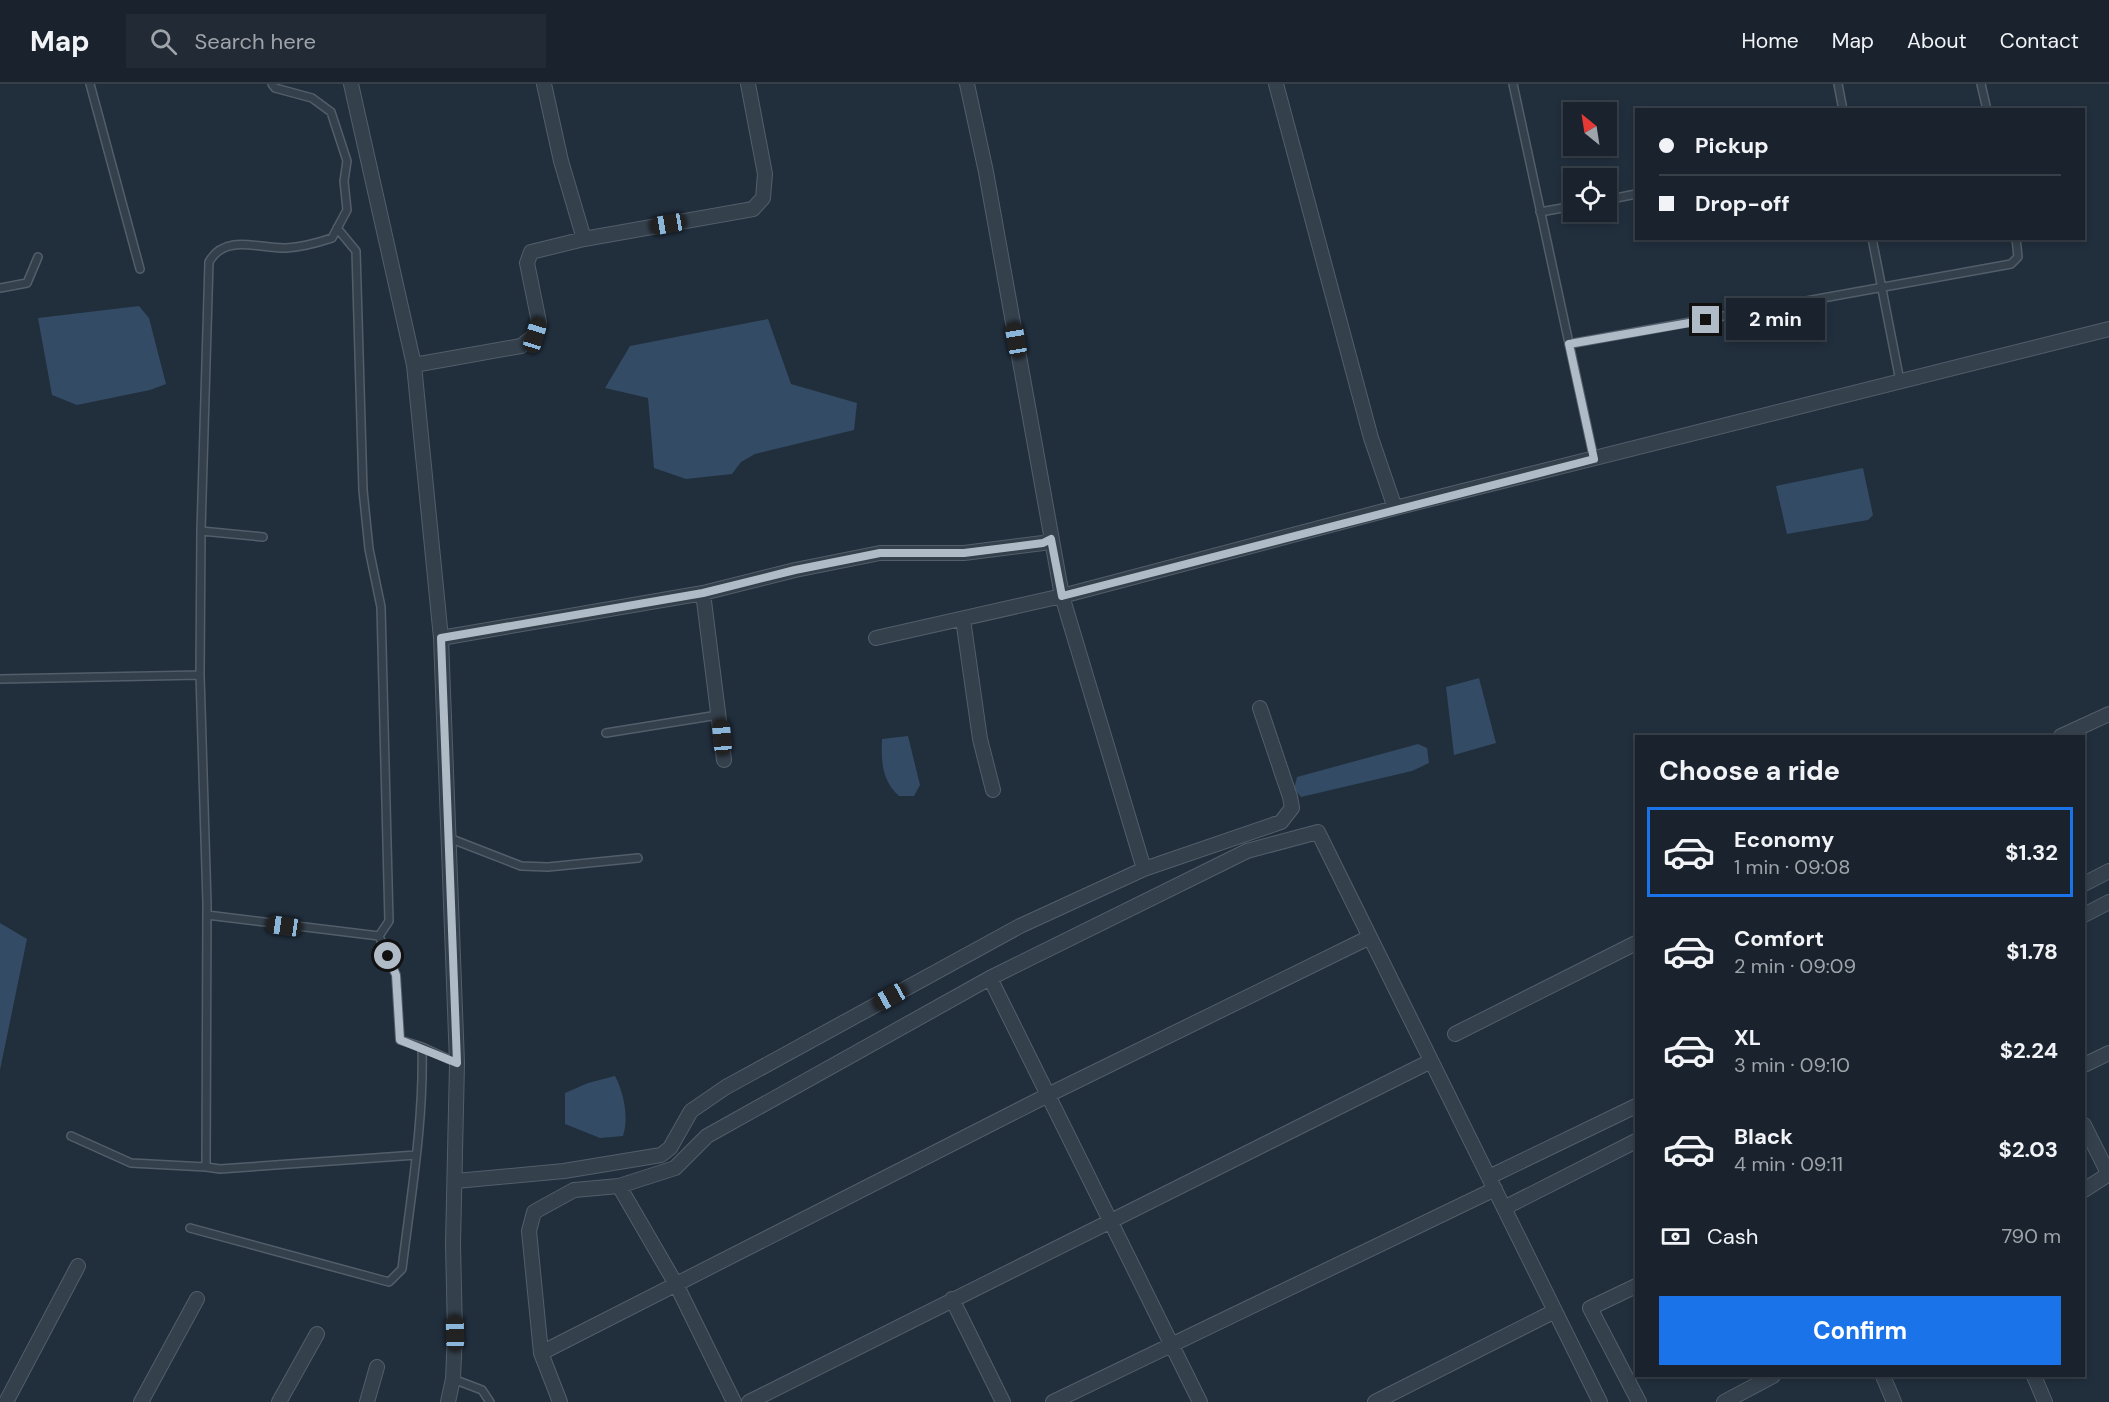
<!DOCTYPE html>
<meta charset="utf-8">
<style>
body{margin:0;font-family:"DM Sans",sans-serif;background:#222a35;color:#f1f3f6;height:100vh;display:flex;flex-direction:column;font-size:22px;white-space:nowrap}
*{box-sizing:border-box;margin:0}
p{font-size:20px;color:#9fa4aa}
.icon{flex:none;width:33px;height:33px;fill:none;stroke:currentColor;stroke-width:2;stroke-linecap:round;stroke-linejoin:round}
.map{position:relative;flex:1;overflow:hidden}
.panel{position:absolute;left:1635px;top:651px;width:450px;height:642px;display:flex;flex-direction:column;background:#19222d;border-radius:0px;box-shadow:0 3px 9px #0003,0 0 0 2px #373f49}
.panel>*{flex:none}
.guide{position:absolute;left:1635px;top:24px;width:450px;height:132px;border-radius:0px;box-shadow:0 3px 9px #0003,0 0 0 2px #373f49;display:grid;align-content:center;height:132px;padding:0 24px;background:#19222d}
.needle{width:39px;rotate:330deg}
.buttons{position:absolute;left:1563px;top:18px;display:grid;gap:12px}
.buttons a{display:grid;place-items:center;width:54px;height:54px;border-radius:0px;background:#19222d;box-shadow:0 3px 9px #0003,0 0 0 2px #373f49;font-size:30px}
.end{position:absolute;width:27px;height:27px;margin:-14px;border:8px solid #b0bbc8;background:#111;box-shadow:0 0 0 3px #111}
.from{border-radius:50%}
.bubble{position:absolute;height:42px;border-radius:0px;background:#19222d;box-shadow:0 3px 9px #0003,0 0 0 2px #373f49;font-size:20px;font-weight:700;line-height:42px;text-align:center}
.car{position:absolute;width:18px;height:36px;margin:-18px -9px;border-radius:8px;box-shadow:0 0 4px 2px #0007;background:linear-gradient(#222 24%,#8ab4d8 0 40%,#222 0 76%,#8ab4d8 0 86%,#222 0)}
.guide b{display:flex;align-items:center;gap:21px;height:57px;font-size:22px}
.guide b+b{border-top:2px solid #373f49}
.guide i{width:15px;height:15px;background:#f1f3f6}
ul{padding:0;list-style:none}
li{display:flex;align-items:center;gap:18px;height:90px;margin:0 12px 9px;padding:0 12px;border:3px solid transparent;border-radius:0px}
li div{flex:1}
li b{display:block;font-size:22px}
li em{font-style:normal;font-weight:700}
li.on{border-color:#1a73e8}
li>.icon{width:54px;height:54px;stroke-width:1.5}
h2{padding:0 24px;font-size:27px;line-height:72px}
.pay{display:flex;align-items:center;gap:15px;height:66px;padding:0 24px;font-size:22px}
.pay p{margin-inline-start:auto}
.cta{display:flex;gap:12px;margin-top:auto;padding:12px 24px}
.cta a{flex:1;height:69px;border-radius:0px;background:#1a73e8;color:#fff;font-size:24px;font-weight:700;line-height:69px;text-align:center}
header{display:flex;align-items:center;gap:36px;box-sizing:border-box;height:84px;padding:0 30px;background:#19222d;border-bottom:2px solid #373f49}
header strong{font-size:28px}
nav{display:flex;gap:33px;margin-inline-start:auto;font-size:21px}
.search{width:420px;height:54px;background:#222a35;display:flex;align-items:center;gap:15px;box-sizing:border-box;padding:0 21px;border-radius:0px;color:#9fa4aa;font-size:22px}
.map>svg:first-child{display:block}
</style>
<header>
<strong>Map</strong>
<div class="search"><svg class="icon" aria-label="search" viewBox="0 0 24 24"><circle cx="10" cy="10" r="6"/><path d="M15 15l6 6"/></svg>Search here</div>
<nav><a>Home</a><a>Map</a><a>About</a><a>Contact</a></nav>
</header>
<div class="map">
<svg width="2109" height="1318" viewBox="0 0 2109 1318">
<rect width="100%" height="100%" fill="#212e3c"/>
<path fill="#334b64" d="M139 222 149 234 166 300 150 306 77 321 52 311 38 234Z
M768 235 791 300 857 319 854 346 755 370 741 378 732 390 686 395 654 384 648 314 605 304 630 262Z
M1863 384 1873 431 1868 436 1787 450 1776 402Z
M1479 594 1496 659 1454 671 1446 603Z
M908 652 920 701 914 712H899C882 697 881 677 882 655Z
M1418 660 1427 664 1429 679 1412 687 1301 713 1294 705 1297 693Z
M0 839 27 855 0 986Z
M615 992C624 1009 629 1034 623 1052L600 1054 565 1040V1009L588 999Z"/>
<g fill="none" stroke-linecap="round" stroke-linejoin="round">
<defs>
<path id="service" d="M90 0 140 185
M272 0 275 4 312 14 331 28 347 77 344 97 347 126 332 154C317 159 302 163 286 164 260 165 225 149 209 178L201 447 200 591 207 819 206 1083 220 1085 416 1071
M1513 0 1594 375
M1838 0 1843 26
M1981 0 1987 26
M1606 116 1636 110
M1540 128 1574 122
M1872 154 1900 297
M0 204 27 199 38 173
M1569 260 2011 180 2018 173 2016 154
M201 447 263 453
M0 595 200 591
M606 649 718 631
M449 754 521 782 548 783 638 774
M207 831 379 852 389 837 381 523 369 465 363 406 356 167 337 144
M379 852 396 891 400 956 422 963
M71 1052 131 1079 206 1083
M190 1144 389 1198 402 1185C411 1111 424 1037 422 963L457 979
M453 1295 482 1306 490 1318"/>
<path id="minor" d="M351 0 414 281 441 554 457 979 453 1160 455 1249 453 1295 448 1318
M544 0 561 77 584 155
M967 0 986 88 1062 512 1395 424 2109 245
M1276 0 1371 354 1395 424
M414 281 521 262 535 251 539 238 527 179 531 168 584 155 753 125 763 114 765 90 748 0
M703 509 724 676
M963 535 980 655 993 706
M441 554 703 509 795 486 880 469H964L1043 459 1051 455
M876 554 1062 512 1144 785
M2061 652 2109 630
M2084 800 2109 787
M2084 831 2109 818
M990 894 1200 1318
M1455 950 1636 859
M2084 981 2109 969
M2084 1041 2109 1091
M1489 1093 1636 1022
M456 1097 564 1087 661 1071 670 1064 691 1027 726 1003 1020 842 1144 785 1281 738 1292 724 1290 713 1260 624
M619 1102 677 1202 734 1318
M2084 1106 2109 1090
M1504 1124 1636 1057
M1636 1202 1590 1224 1639 1318
M952 1215 1003 1318
M541 1269 1048 1011 1370 853
M1883 1292 1894 1318
M2034 1292 2045 1318
M6 1318 78 1182
M141 1318 197 1215
M279 1318 317 1250
M367 1318 377 1283
M560 1318 541 1269 529 1147 534 1128 574 1106 619 1102 675 1084 707 1052 990 894 1247 767 1318 748 1600 1318
M749 1318 1431 977
M1053 1318 1495 1105
M1375 1318 1555 1227
M1724 1318 1773 1292"/>
</defs>
<use href="#service" stroke="#535e6a" stroke-width="10"/>
<use href="#minor" stroke="#535e6a" stroke-width="16"/>
<use href="#service" stroke="#34404c" stroke-width="7"/>
<use href="#minor" stroke="#34404c" stroke-width="14"/>
</g>
<g fill="none" stroke-linecap="round" stroke-linejoin="round">
<path stroke="#b0bbc8" stroke-width="8" d="M388 872 396 891 400 956 457 979 441 554 703 509 795 486 880 469H964L1043 459 1051 455 1062 512 1594 375 1569 260 1706 236"/>
</g>
</svg>
<div class="buttons">
<a><svg class="needle" viewBox="-14 -14 28 28"><path d="M0-13l5 13h-10z" fill="#e53935"/><path d="M0 13l5-13h-10z" fill="#9fa4aa"/></svg></a>
<a><svg class="icon" aria-label="locate" viewBox="0 0 24 24"><circle cx="12" cy="12" r="6"/><path d="M12 2v4M12 18v4M2 12h4M18 12h4"/></svg></a>
</div>
<i class="end from" style="left:388px;top:872px"></i>
<i class="end" style="left:1706px;top:236px"></i>
<div class="bubble" style="left:1726px;top:214px;width:99px">2 min</div>
<i class="car" style="left:668px;top:140px;rotate:260deg"></i>
<i class="car" style="left:535px;top:251px;rotate:17deg"></i>
<i class="car" style="left:1016px;top:256px;rotate:350deg"></i>
<i class="car" style="left:722px;top:653px;rotate:355deg"></i>
<i class="car" style="left:284px;top:842px;rotate:278deg"></i>
<i class="car" style="left:890px;top:913px;rotate:241deg"></i>
<i class="car" style="left:455px;top:1249px;rotate:359deg"></i>
<div class="guide">
<b><i class="from"></i>Pickup</b>
<b><i></i>Drop-off</b>
</div>
<section class="panel">
<h2>Choose a ride</h2>
<ul>
<li class="on"><svg class="icon" aria-label="car" viewBox="0 0 24 24"><path d="M5 17H2v-5l4-1 3-4h7l3 4 3 1v5h-3M9 17h6M6 11h13"/><circle cx="7" cy="17" r="2"/><circle cx="17" cy="17" r="2"/></svg><div><b>Economy</b><p>1 min · 09:08</p></div><em>$1.32</em></li>
<li><svg class="icon" aria-label="car" viewBox="0 0 24 24"><path d="M5 17H2v-5l4-1 3-4h7l3 4 3 1v5h-3M9 17h6M6 11h13"/><circle cx="7" cy="17" r="2"/><circle cx="17" cy="17" r="2"/></svg><div><b>Comfort</b><p>2 min · 09:09</p></div><em>$1.78</em></li>
<li><svg class="icon" aria-label="car" viewBox="0 0 24 24"><path d="M5 17H2v-5l4-1 3-4h7l3 4 3 1v5h-3M9 17h6M6 11h13"/><circle cx="7" cy="17" r="2"/><circle cx="17" cy="17" r="2"/></svg><div><b>XL</b><p>3 min · 09:10</p></div><em>$2.24</em></li>
<li><svg class="icon" aria-label="car" viewBox="0 0 24 24"><path d="M5 17H2v-5l4-1 3-4h7l3 4 3 1v5h-3M9 17h6M6 11h13"/><circle cx="7" cy="17" r="2"/><circle cx="17" cy="17" r="2"/></svg><div><b>Black</b><p>4 min · 09:11</p></div><em>$2.03</em></li>
</ul>
<div class="pay"><svg class="icon" aria-label="cash" viewBox="0 0 24 24"><path d="M3 7h18v10H3z"/><circle cx="12" cy="12" r="2"/></svg>Cash<p>790 m</p></div>
<div class="cta"><a>Confirm</a></div>
</section>
</div>
